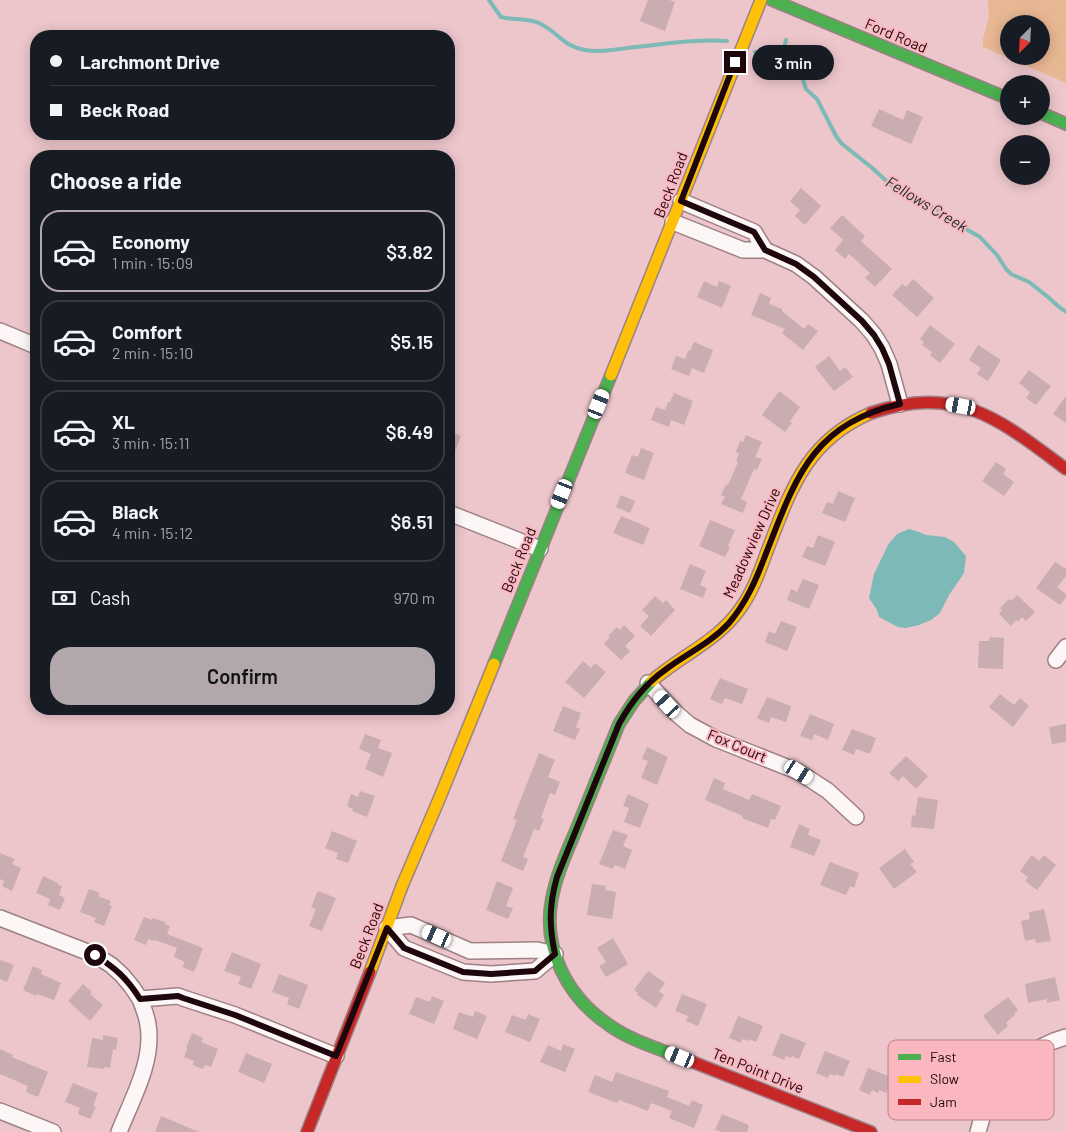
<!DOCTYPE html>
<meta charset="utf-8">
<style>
body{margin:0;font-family:Barlow,sans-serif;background:#20242c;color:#f1f3f6;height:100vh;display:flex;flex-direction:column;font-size:19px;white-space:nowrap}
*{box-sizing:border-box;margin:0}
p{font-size:16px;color:#9ea1a6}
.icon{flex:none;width:28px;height:28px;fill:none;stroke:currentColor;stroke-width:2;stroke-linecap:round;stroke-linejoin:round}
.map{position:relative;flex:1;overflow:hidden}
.side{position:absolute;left:30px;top:150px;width:425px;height:565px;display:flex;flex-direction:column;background:#171b24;border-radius:20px;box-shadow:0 2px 12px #0003}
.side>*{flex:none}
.hud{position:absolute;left:30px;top:30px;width:425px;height:110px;border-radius:20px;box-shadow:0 2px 12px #0003;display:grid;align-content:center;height:110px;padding:0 20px;background:#171b24}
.needle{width:32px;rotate:204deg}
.fabs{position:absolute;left:1000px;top:15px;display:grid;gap:10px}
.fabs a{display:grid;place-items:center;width:50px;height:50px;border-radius:50%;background:#171b24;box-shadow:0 2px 12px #0003;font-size:25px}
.end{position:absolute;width:22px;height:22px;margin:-11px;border:6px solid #1e070c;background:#fff;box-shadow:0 0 0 2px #fff}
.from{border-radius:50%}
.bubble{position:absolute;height:35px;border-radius:18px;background:#171b24;box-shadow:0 2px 12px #0003;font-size:16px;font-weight:600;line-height:35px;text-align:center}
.car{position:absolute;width:15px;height:30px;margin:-15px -8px;border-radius:6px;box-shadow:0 0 4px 1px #0007;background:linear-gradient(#fff 24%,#345 0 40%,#fff 0 76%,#345 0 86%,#fff 0)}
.hud b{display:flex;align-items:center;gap:18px;height:48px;font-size:19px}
.hud b+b{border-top:1px solid #363941}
.hud i{width:12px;height:12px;background:#f1f3f6}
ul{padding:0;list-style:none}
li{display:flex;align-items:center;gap:15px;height:82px;margin:0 10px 8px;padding:0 10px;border:2px solid #363941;border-radius:20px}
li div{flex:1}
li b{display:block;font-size:19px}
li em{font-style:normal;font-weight:600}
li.active{border-color:#b2a7ab}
li>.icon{width:45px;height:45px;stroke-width:1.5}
h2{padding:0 20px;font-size:22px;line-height:60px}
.pay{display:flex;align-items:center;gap:12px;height:55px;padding:0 20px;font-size:19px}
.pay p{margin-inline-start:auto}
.action{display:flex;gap:10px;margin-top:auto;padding:10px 20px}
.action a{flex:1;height:58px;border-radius:20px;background:#b2a7ab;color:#111;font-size:20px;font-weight:600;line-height:58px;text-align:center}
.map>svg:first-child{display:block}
</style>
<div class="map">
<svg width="1066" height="1132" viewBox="0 0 1066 1132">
<rect width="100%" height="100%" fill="#ecc6cb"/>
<path fill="#e7b693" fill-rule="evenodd" d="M988 0H1066V83L983 47V39L989 17ZM1009 24H1041V56H1009Z"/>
<path fill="#7db9b6" d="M909 529 919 532 926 535 945 537 954 542 966 556 964 573 949 595 940 613 931 620 919 625 906 628 898 627 879 617 877 610 869 598 874 574 888 545 897 534Z"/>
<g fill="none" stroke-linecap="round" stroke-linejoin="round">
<path stroke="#7db9b6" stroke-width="4" d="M489 0 501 17C513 20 527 18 539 23 557 31 562 46 585 50 601 53 619 49 635 47 665 44 696 39 727 41
M755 52 781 60 795 66 800 71 806 89 817 99 836 136 841 143 871 167 891 185 941 212 959 225 980 237 997 255 1006 269 1011 274 1029 282 1048 297 1058 306 1066 312
M781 60 786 40"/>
</g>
<path fill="#caadb1" d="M648 0H669L675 2 665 31 640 21Z
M879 109 903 120 907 110 923 117 911 144 871 126Z
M801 188 821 206 805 225 795 216 800 210 790 201Z
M842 215 865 236 861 241 892 269 875 287 865 278 870 273 849 254 845 259 835 250 843 240 830 228Z
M913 279 934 298 917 317 892 295 902 284 906 287Z
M704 281 717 287 719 281 731 286 722 308 697 297Z
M760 293 771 298 769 304 782 309V311L804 329 808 324 818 331 803 350 782 333 785 329 751 315Z
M930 325 955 344 940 363 930 355 932 352 922 345 924 342 920 339Z
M694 342 713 350 704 373 692 368 689 376 671 369 676 356 685 359 688 351H690Z
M978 345 1001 360 988 381 977 374 981 368 969 360Z
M829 356 840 371 845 367 853 377 834 391 815 367Z
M1029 370 1051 386 1036 405 1026 398 1030 392 1019 383Z
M779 391 800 407 790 421 792 423 785 432 762 415Z
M674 393 693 401 684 425 671 420 669 427 651 420 656 407 665 410 668 402H670Z
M1066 396V423L1053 414Z
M449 431 461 436 449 465Z
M746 435 762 442 755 457 762 459 757 470 754 469 741 499 747 502 743 513 721 504 725 497 721 495 726 484 728 485 738 462 736 461 739 454 736 452 740 441 743 442Z
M641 448 654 453 644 480 625 473 632 455 638 457Z
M996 462 1006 469 1003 474 1014 482 1004 496 982 481Z
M838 491 855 498 845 522 822 513 827 502 833 504Z
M621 495 635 501 630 513 616 507Z
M621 516 650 528 643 545 613 533Z
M710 520 735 530 728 546 730 547 725 557 699 546Z
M818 535 835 542 825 566 802 557 807 546 813 548Z
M1055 562 1066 569V576L1057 587 1066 594V597L1060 605 1036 588Z
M690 564 706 571 700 585 707 588 703 598 680 589Z
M803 579 819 585 809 609 787 600 791 589 797 592Z
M1017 595 1035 612 1026 621 1022 617 1018 622 1016 620 1011 626 999 614 1002 610 1000 608 1009 599 1011 601Z
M655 596 663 603 666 600 675 610 651 636 640 626 649 616 642 610Z
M781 621 797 627 787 651 765 642 769 631 775 634Z
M624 625 635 636 625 646 630 651 621 660 604 644 610 637 608 636 617 627 620 630Z
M990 637 1004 638 1003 669 978 668 979 641H989Z
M583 661 591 668 595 663 606 672 584 698 565 682Z
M720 678 748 689 742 704 725 698 722 704 710 699Z
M1000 694 1014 705 1020 698 1029 706 1013 727 989 707Z
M767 697 791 706 786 722 771 717 769 723 757 718Z
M563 706 581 713 576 727 580 729 575 740 553 731Z
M810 714 834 724 828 740 814 734 812 740 800 736Z
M1066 724V742L1052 744 1049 727Z
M852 729 876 738 870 754 856 749 854 755 842 750Z
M365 734 381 740 378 748 392 753 383 777 365 769 371 754 359 749Z
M647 747 668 757 657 785 641 778 648 761 642 759Z
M539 753 555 760 548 777 560 782 555 795 550 793 541 818 544 819 539 831 534 829 523 857 528 859 523 871 501 861 517 820 513 819Z
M906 756 928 776 916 789 903 776 898 781 889 773Z
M714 778 725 783 723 789 749 800 752 794 781 806 775 820 771 819 768 828 742 818 743 816 705 800Z
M360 791 375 796 367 817 352 811 353 809 347 806 351 794 358 797Z
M628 794 649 804 640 828 624 822 629 808 623 806Z
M918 797 938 800 934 829 911 827 912 815 915 816Z
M799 824 810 829 808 835 821 840 814 856 790 847Z
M613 830 628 835 623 846 632 850 625 869 615 865 613 869 599 864Z
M332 831 357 841 348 863 336 859 338 853 325 848Z
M905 849 914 862 910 864 917 872 894 889 879 868Z
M0 853 15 859 12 864 21 868 12 891 2 886 4 881 0 879Z
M1032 855 1039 861 1044 855 1056 865 1037 890 1025 881 1028 877 1020 871Z
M830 862 859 873 854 888 850 886 846 895 820 885Z
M43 876 58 883 57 884 62 886 59 895 65 898 60 910 48 905 50 899 36 893Z
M497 881 513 888 506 906 513 908 508 919 486 910Z
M592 884 606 886 605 890 616 892 612 919 587 915Z
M89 889 100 893 98 896 111 901 109 905 112 906 104 926 94 922 96 918 80 912Z
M318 891 336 898 322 931 309 926 316 909 311 907Z
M1044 909 1051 941 1036 943 1035 939 1025 941 1021 921 1030 919 1029 912Z
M144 917 152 920 153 918 165 922V924L170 926 167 934 203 948 194 972 182 967 185 962 174 957 177 948 155 940 154 941 148 939 146 945 134 940Z
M613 938 628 964 606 977 599 966 606 962 597 948Z
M232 952 261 964 251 989 238 984 241 977 224 971Z
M0 960 14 965 7 982 0 979Z
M33 966 42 970 41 974 61 983 54 1000 37 994 36 996 23 990Z
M648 971 665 983 659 991 664 995 656 1008 637 995 638 993 634 990Z
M279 974 308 985 299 1009 287 1004 289 998 272 992Z
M1055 977 1060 1000 1047 1003V999L1028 1003 1025 984Z
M83 984 92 992 90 994 103 1005 90 1021 68 1001Z
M682 994 707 1004 698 1026 686 1021 688 1016 675 1011Z
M432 996 444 1001 434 1024 409 1014 416 997 430 1002Z
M1008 997 1018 1010 1014 1014 1015 1015 1006 1023 1008 1026 998 1035 983 1016Z
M475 1011 487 1016 477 1039 453 1029 459 1012 473 1017Z
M528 1014 540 1019 530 1042 505 1032 512 1015 526 1020Z
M738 1016 763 1026 756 1042 749 1039 748 1041 742 1039 741 1043 729 1038Z
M192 1033 203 1038 201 1042 218 1049 211 1067 205 1065 203 1069 193 1065 194 1061 184 1057 187 1049 186 1048Z
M781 1033 806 1043 799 1059 792 1056 791 1058 786 1056 784 1060 772 1055Z
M103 1035 118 1038 116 1050 113 1049 110 1068 104 1067V1069L87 1067 92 1038 103 1040Z
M563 1044 575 1049 565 1072 540 1062 548 1045 561 1051Z
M0 1049 13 1055 12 1057 48 1072 38 1097 26 1092 28 1086 0 1074Z
M825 1051 850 1061 843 1077 836 1074 835 1076 830 1074 828 1078 816 1073Z
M246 1053 272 1064 264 1083 238 1072Z
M868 1068 893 1078 886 1093 879 1090 878 1093 872 1090 870 1095 859 1090Z
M616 1072 669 1091 667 1097 689 1106 692 1100 703 1105 694 1128 669 1118 672 1111 651 1103 648 1111 619 1100 617 1103 588 1092 595 1075 612 1082Z
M73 1083 98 1093 93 1106 96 1107 90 1119 78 1114 80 1108 65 1102Z
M722 1114 749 1125 747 1132H722L715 1130Z
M161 1116 199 1132H155Z"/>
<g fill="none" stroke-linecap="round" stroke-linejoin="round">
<defs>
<path id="street" d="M681 201 754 232 765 250
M673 222 743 250H765L796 264 814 277 862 321 874 335 882 348 889 364 900 404
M0 331 36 346
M449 513 540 549
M1056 660 1066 647
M648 683 677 714 690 725 716 739 799 772 828 791 856 817
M0 918 95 955 111 965 122 975 132 987 140 999 178 996 183 998 235 1015 336 1056
M387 928 404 948 463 972 491 974 535 971 555 954
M387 928 411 925 470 951 537 950 555 954
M0 1111 53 1132
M119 1132C132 1099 154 1061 148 1025 147 1016 143 1007 140 999
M978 1132C980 1124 983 1114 986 1106 1002 1075 1031 1046 1066 1037"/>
<path id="fast" d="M772 0 1009 99
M1041 113 1066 124
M494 664 611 375
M652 681 634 701 619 724C606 757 592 790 579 823 569 847 557 872 552 898 542 948 567 997 609 1025 631 1041 660 1049 685 1059"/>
<path id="slow" d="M611 375 761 0
M652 681C680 656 718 641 740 609 752 593 759 573 766 554 790 492 805 441 871 413
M370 972 402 886 440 797 494 664"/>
<path id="jam" d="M871 413C959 384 999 419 1066 469
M685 1059 871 1132
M307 1132 370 972"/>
</defs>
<use href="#street" stroke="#9d8185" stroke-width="18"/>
<use href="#fast" stroke="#9d8185" stroke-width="14"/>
<use href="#slow" stroke="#9d8185" stroke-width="14"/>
<use href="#jam" stroke="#9d8185" stroke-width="14"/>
<use href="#street" stroke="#fcf6f7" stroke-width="15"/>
<use href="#fast" stroke="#4caf50" stroke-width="11"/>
<use href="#slow" stroke="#ffc107" stroke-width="11"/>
<use href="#jam" stroke="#c62828" stroke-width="11"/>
</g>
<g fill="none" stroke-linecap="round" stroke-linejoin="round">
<path stroke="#1e070c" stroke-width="6" d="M95 955C115 968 127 978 140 999L178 996 183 998 235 1015 336 1056 387 928 404 948 463 972 491 974 535 971 555 954C549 926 549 905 557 877L619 724C631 702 645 684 665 670 686 654 711 643 729 623 746 603 756 580 765 556 795 480 811 424 900 404L889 364 882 348 874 335 862 321 814 277 796 264 765 250 754 232 681 201 735 62"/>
</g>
<g text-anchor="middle" stroke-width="4" stroke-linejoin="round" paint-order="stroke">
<g font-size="15" fill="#1e070c" stroke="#fbb7c0">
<text transform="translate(896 36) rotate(23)" y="5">Ford Road</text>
<text transform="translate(671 185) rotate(-69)" y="5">Beck Road</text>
<text transform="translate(752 543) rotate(-66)" y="5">Meadowview Drive</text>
<text transform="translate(519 560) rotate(-68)" y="5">Beck Road</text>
<text transform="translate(737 746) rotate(23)" y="5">Fox Court</text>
<text transform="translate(367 936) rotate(-69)" y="5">Beck Road</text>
<text transform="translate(758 1071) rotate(22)" y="5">Ten Point Drive</text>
</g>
<g font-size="16" font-style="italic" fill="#10302e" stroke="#fbb7c0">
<text transform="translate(927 204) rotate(31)" y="6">Fellows Creek</text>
</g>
</g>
<rect x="888" y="1040" width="166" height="80" rx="8" fill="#fbb7c0" stroke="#b9828a" stroke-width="1"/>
<rect x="898" y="1054" width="23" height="6" fill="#4caf50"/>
<rect x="898" y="1076" width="23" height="7" fill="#ffc107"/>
<rect x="898" y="1099" width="23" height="6" fill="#c62828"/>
<g font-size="14" fill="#1e070c">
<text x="930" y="1062">Fast</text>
<text x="930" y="1084">Slow</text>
<text x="930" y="1107">Jam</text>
</g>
</svg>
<div class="fabs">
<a><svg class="needle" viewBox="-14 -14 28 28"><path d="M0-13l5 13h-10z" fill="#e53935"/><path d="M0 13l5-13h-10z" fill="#9ea1a6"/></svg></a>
<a>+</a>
<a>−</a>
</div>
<i class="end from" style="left:95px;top:955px"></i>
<i class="end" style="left:735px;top:62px"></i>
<div class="bubble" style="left:752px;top:45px;width:82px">3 min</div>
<i class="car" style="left:599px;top:404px;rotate:22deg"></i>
<i class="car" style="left:961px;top:406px;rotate:280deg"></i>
<i class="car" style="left:562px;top:494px;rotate:202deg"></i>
<i class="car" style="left:667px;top:704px;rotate:318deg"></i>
<i class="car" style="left:799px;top:772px;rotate:123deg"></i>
<i class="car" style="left:437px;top:936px;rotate:294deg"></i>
<i class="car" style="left:680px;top:1057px;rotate:292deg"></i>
<div class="hud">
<b><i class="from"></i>Larchmont Drive</b>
<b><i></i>Beck Road</b>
</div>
<section class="side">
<h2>Choose a ride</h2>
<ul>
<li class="active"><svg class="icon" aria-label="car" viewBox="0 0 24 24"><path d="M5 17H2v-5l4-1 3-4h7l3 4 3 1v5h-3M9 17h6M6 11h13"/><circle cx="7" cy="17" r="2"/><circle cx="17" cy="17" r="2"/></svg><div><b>Economy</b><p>1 min · 15:09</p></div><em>$3.82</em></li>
<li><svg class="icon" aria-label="car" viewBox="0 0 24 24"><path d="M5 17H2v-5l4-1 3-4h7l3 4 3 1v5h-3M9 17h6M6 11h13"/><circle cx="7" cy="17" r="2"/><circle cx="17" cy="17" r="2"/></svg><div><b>Comfort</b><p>2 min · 15:10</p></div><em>$5.15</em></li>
<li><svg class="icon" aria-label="car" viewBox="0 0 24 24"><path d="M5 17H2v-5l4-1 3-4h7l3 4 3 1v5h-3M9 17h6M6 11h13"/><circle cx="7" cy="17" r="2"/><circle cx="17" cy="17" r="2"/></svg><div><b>XL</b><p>3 min · 15:11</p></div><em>$6.49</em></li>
<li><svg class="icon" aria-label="car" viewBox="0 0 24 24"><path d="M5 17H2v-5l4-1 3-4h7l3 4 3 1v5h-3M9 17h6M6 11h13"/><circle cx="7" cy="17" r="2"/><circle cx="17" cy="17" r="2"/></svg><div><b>Black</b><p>4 min · 15:12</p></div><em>$6.51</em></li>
</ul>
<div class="pay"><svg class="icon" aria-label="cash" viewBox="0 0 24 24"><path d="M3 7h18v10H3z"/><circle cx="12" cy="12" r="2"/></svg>Cash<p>970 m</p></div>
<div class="action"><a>Confirm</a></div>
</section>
</div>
